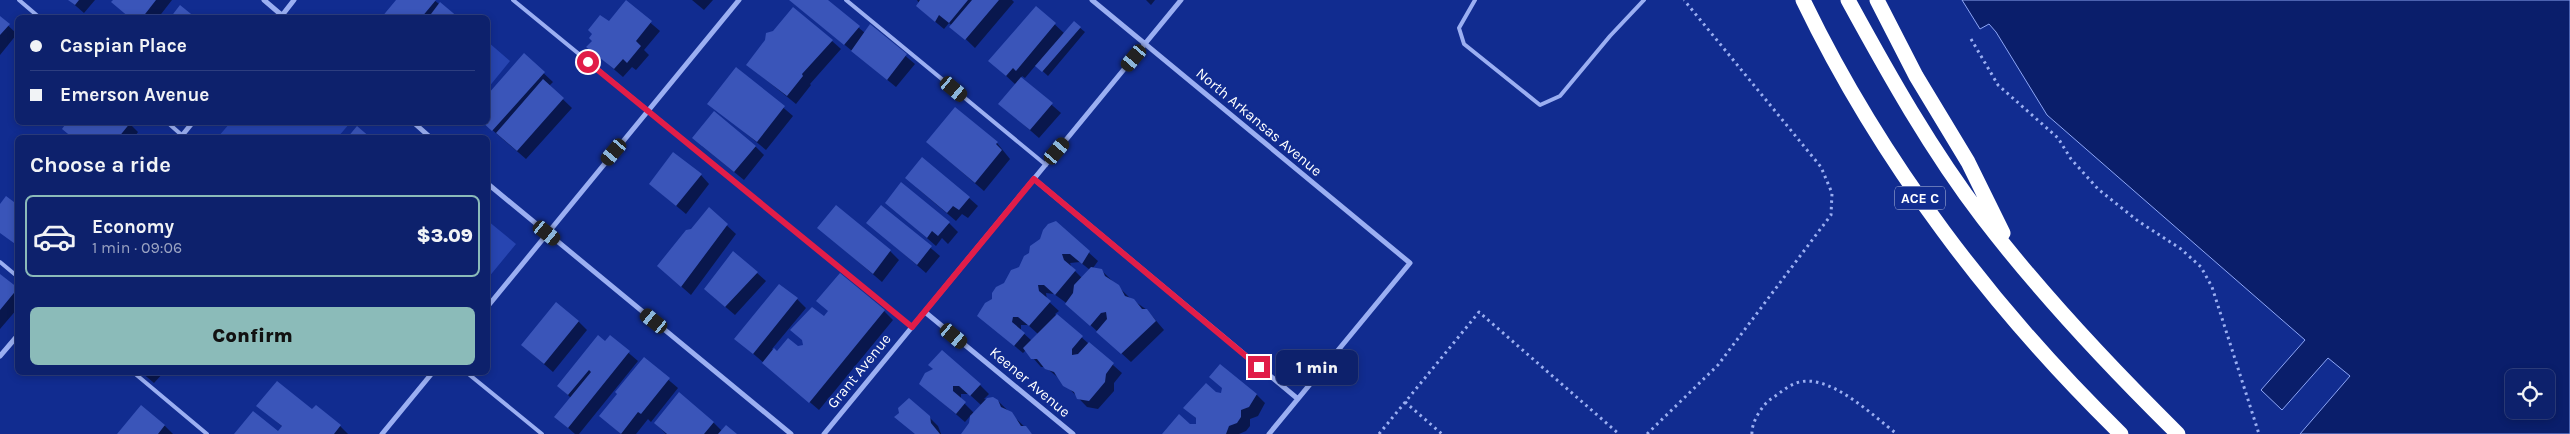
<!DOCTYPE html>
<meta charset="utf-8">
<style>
body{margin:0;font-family:Karla,sans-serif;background:#1b2e74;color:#f1f3f6;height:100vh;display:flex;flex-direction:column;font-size:19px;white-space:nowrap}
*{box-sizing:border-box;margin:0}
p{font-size:16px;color:#9aa3c2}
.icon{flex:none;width:28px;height:28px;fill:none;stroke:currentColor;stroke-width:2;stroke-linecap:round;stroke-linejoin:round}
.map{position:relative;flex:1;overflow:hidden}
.side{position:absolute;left:15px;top:135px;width:475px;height:240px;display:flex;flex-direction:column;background:#0d216c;border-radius:8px;box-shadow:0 2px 8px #0003,0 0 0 1px #2d3e7f}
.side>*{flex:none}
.banner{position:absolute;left:15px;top:15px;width:475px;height:110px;border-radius:8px;box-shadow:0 2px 8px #0003,0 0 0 1px #2d3e7f;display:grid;align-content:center;height:110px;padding:0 15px;background:#0d216c}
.buttons{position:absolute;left:2505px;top:369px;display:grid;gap:10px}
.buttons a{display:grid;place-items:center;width:50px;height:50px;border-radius:8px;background:#0d216c;box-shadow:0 2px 8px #0003,0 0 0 1px #2d3e7f;font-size:25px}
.end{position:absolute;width:22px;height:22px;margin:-11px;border:6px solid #e11d48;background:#fff;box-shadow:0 0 0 2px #fff}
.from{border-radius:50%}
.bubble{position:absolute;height:35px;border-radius:8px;background:#0d216c;box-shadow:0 2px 8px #0003,0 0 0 1px #2d3e7f;font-size:16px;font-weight:800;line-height:35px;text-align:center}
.car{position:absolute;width:15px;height:30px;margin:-15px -8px;border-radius:6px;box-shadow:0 0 4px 1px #0007;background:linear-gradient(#222 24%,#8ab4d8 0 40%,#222 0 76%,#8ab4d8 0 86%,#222 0)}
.banner b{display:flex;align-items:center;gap:18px;height:48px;font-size:19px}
.banner b+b{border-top:1px solid #2d3e7f}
.banner i{width:12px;height:12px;background:#f1f3f6}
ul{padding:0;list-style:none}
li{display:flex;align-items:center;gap:15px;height:82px;margin:0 10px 8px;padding:0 5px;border:2px solid #2d3e7f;border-radius:8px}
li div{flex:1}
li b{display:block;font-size:19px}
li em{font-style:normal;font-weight:800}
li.on{border-color:#8bbbb9}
li>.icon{width:45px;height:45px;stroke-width:1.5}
h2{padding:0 15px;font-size:22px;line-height:60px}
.cta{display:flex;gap:10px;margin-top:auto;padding:10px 15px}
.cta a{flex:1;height:58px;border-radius:8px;background:#8bbbb9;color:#111;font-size:20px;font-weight:800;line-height:58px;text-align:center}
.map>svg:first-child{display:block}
</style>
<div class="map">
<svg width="2570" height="434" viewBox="0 0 2570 434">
<rect width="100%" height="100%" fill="#112c90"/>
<path fill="#2745b1" d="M488 42 510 61 488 88Z
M230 123V122L350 123 338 137H218Z
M488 221 516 244 488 278Z"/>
<path fill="#0a1e6b" stroke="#8da6f6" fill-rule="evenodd" d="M1962 0H2570V434H2300L2350 376 2328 358 2282 410 2261 390 2305 340 2047 115 1996 32 1989 24 1980 29ZM2514 378H2546V410H2514Z"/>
<path fill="#0007" fill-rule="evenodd" d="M69 0H95L84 13Z
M115 0H172L158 18H130Z
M398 0H434L457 18H383Z
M692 0H713L704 10Z
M790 0H826L865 33 870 26 915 64 896 87Z
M917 0H1012L1014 2 975 48 949 23 944 29 926 14Z
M1146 0H1155L1151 5Z
M626 2 660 31 644 50 649 55 636 70 632 67 623 77 588 47Z
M1036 7 1065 34 1074 23 1085 32 1048 76 1036 65 1025 78 1022 76 1021 78 1061 113 1039 138 1000 104 1016 85 990 61Z
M0 18 17 34 0 55Z
M832 41 841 49 810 84 811 85 796 104 748 65Z
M524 55 553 82 549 86 572 108 526 159 483 122H488V96Z
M737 68 793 116 766 150 709 103Z
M128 122 138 132 134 138H73Z
M927 142 997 143 1010 159 984 191Z
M702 146H755L764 155 744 180Z
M701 175 709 184 686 214 650 184Z
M916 187 969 198 978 206 968 218 962 214 956 221Z
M882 206 940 256 926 273 868 223Z
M709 209 736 234 691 295 667 274 692 230Z
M896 211 949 223 958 232 948 244 942 238 936 246Z
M1056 223 1098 261 1093 268 1101 270 1130 298 1147 310 1164 330 1131 362 1065 302 1054 294 1046 293 1047 300 1059 311 1055 314 1122 373 1114 383V391L1098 409 1087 407 1060 379 1045 367H1041L1026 350 1023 353 988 324 994 300ZM1080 262 1090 270 1082 278 1072 268 1070 263ZM1021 325H1028L1038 334 1032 341 1021 331Z
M819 228 890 251 899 260 882 282Z
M757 273 766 281 735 315 715 298Z
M0 275 18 290V308L0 329Z
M797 299 806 308 772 349 778 353 804 346 803 341 824 318 884 311 893 320 819 410 736 339Z
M578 321 587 330 553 372 522 345Z
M610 337 638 361 579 434H575L556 417 571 398 559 386Z
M644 359 678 388 651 422 648 419 636 434H621L601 416Z
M141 372H164L154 383Z
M921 384 980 385 989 394 984 399 998 401 1032 434H963L970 424 971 415 965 422ZM961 394H969L981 405 974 413 961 400Z
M1215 393 1256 394 1265 403 1258 416 1250 419V426L1246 431 1239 434H1164L1190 425 1197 426V419L1185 408Z
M258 406 312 411 340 426 348 434H236L278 433 283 427Z
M141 407 165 426 173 434H119Z
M929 417 938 426 941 434H915Z
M713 422 722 431 735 434H666L655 423Z"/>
<path fill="#3a55b9" d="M68 0H79L75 5Z
M113 0H156L142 18H130L111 2Z
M396 0H436L421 18H381Z
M626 0 652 21 636 41 641 46 627 63 623 59 614 69 586 47 592 41 589 38 592 34 588 30 600 15 609 21Z
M789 0H828L860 26 844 45Z
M920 0H968L949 23 939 15 935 22 916 6Z
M972 0H999L965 40 949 27Z
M440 2 459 18H428Z
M180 5 196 18H170Z
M1036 6 1056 23 1016 71 1013 68 1006 76 988 61Z
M793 7 833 40 802 74 803 76 787 96 746 65 765 40 766 33 773 31Z
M0 16 10 24 0 35Z
M1074 21 1081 27 1042 72 1035 66Z
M870 24 907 54 887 80 851 51Z
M524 53 545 72 492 131 482 122H488V94Z
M736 67 785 106 757 142 707 104Z
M1021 77 1053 103 1030 130 998 104Z
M543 79 564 98 517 151 496 133Z
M955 107 998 142 996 144 1002 150 975 183 926 142Z
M714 111 756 146 734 172 692 138Z
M67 122H131L118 138H73L62 129Z
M357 126 371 138H347Z
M673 152 702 174 676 206 649 184Z
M922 157 970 197 959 210 953 206 947 213 905 178Z
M901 182 950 222 938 236 932 231 927 238 885 203Z
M6 196 18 205V246L0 233V204Z
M836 205 891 250 873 274 817 228Z
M881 205 932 246 917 265 866 223Z
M709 207 728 224 681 287 657 266 686 230 691 229Z
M1056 221 1090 251 1082 264 1070 254H1062L1064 260 1076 270 1055 295 1044 285H1038L1039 291 1051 301 1029 326 1018 317H1013L1012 322 1025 333 1014 346 977 316 985 303 992 299V293L996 287 1004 283 1011 270 1019 267 1024 256 1029 253 1030 246 1040 239 1043 230 1048 224Z
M733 251 758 272 725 307 704 289Z
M1091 267 1102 269 1105 276 1119 285 1125 296 1134 299 1142 309H1147L1156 321 1121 354 1096 332 1107 319 1106 312 1101 313 1090 326 1065 304 1073 293 1074 285Z
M840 273 885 310 809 403 762 363 774 348 777 351 788 338 798 346 803 345 802 340 790 330 812 307 824 316 828 311 816 301Z
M0 274 18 288 0 310Z
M779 284 798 298 753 354 734 339Z
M556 302 579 321 544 364 521 345Z
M1057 314 1083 336 1072 349V355L1078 354 1089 342 1114 363 1106 374 1105 382 1089 401 1077 399 1074 392 1063 386 1054 372 1045 369 1037 359H1031L1023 348Z
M598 335 605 341 610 335 630 351 568 428 554 417 591 372 589 370 568 395 557 386Z
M942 350 981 384 970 396 959 386H953V391L966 402 956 414 919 384 925 373 933 369 928 365Z
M644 357 670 378 641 414 638 412 621 434 599 416 617 394 615 392Z
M1220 364 1257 394 1249 407 1241 410V417L1237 423 1229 426 1226 434H1162L1179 414 1190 424H1196V418L1183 408 1206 383 1216 392 1221 393 1222 388 1209 377Z
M277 381 312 409 316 405 341 425 334 434H234L253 411 278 431 282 426 256 406Z
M679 392 714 422 704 434H667L654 423Z
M993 397 998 400 1001 407 1012 412 1021 426H1026L1032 434H961L969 423 970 416 987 398Z
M909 398 930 416 931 423 940 434H915L894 417 899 413 898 408Z
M141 405 165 425 158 434H117Z
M726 425 737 434H718Z"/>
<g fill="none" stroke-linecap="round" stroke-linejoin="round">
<path stroke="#9baff2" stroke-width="3" stroke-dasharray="2.5 4" stroke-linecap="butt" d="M1971 39 1998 85 2058 138 2071 159 2098 189 2138 221 2181 249 2201 267 2212 287 2259 434
M1405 402 1442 434
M1379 434 1479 312 1619 434
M1647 434 1718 365 1831 215 1832 193 1821 167 1684 0
M1752 434C1751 423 1762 405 1771 399 1779 394 1786 387 1794 384 1826 369 1873 416 1897 434"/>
<path stroke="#9baff2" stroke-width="4" d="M19 0 40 18
M513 0 912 327
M846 0 1046 165
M1475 0 1459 28 1464 44 1540 105 1560 96 1610 36 1644 0
M167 122 185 138
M0 262 18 277
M133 372 207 434
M466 372 542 434"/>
<path stroke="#9baff2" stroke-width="5" d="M264 0 285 18
M1092 0 1410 263 1269 434
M280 18 294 0
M413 122 431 138
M180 138 193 122
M1034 179 1298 399
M488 184 791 434
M488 306 739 0
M925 312 1073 434
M0 356 18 335
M382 434 433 372
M824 434 1181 0"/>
<path stroke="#fff" stroke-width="15" d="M1803 0C1881 162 1993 309 2121 434
M1848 0C1889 75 1931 150 1983 218 2042 295 2109 366 2178 434
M1877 0 1916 76 1968 162 2003 233"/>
</g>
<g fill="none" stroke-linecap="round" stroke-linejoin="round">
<path stroke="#e11d48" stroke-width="6" d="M588 62 912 327 1034 179 1259 367"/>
</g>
<g text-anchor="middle" stroke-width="4.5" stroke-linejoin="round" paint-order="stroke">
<rect fill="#112c90" stroke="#b8c0de" stroke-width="1" x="1895" y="186.5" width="50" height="23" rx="4"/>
<g font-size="14" font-weight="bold" fill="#fff">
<text x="1920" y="203">ACE C</text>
</g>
<g font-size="15" fill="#fff" stroke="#112c90">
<text transform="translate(1259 122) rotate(40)" y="5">North Arkansas Avenue</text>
<text transform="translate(859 371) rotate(-51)" y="5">Grant Avenue</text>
<text transform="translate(1030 382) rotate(40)" y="5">Keener Avenue</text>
</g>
</g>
</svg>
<div class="buttons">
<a><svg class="icon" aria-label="locate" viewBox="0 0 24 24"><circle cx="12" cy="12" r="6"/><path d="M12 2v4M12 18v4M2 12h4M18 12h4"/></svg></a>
</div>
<i class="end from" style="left:588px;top:62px"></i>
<i class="end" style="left:1259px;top:367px"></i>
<div class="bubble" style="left:1276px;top:350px;width:82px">1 min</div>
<i class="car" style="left:1134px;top:58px;rotate:220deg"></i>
<i class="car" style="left:954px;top:89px;rotate:130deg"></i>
<i class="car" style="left:1057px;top:151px;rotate:40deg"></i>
<i class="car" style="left:614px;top:152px;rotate:220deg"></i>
<i class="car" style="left:547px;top:233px;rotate:129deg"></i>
<i class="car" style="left:654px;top:321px;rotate:309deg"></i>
<i class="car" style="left:954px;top:336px;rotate:130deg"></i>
<div class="banner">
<b><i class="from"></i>Caspian Place</b>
<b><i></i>Emerson Avenue</b>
</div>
<section class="side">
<h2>Choose a ride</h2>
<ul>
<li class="on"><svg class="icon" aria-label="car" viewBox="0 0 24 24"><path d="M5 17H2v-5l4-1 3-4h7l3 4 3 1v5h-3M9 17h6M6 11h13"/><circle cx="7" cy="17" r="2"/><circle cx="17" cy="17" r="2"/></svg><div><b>Economy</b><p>1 min · 09:06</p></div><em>$3.09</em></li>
</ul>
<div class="cta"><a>Confirm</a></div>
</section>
</div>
